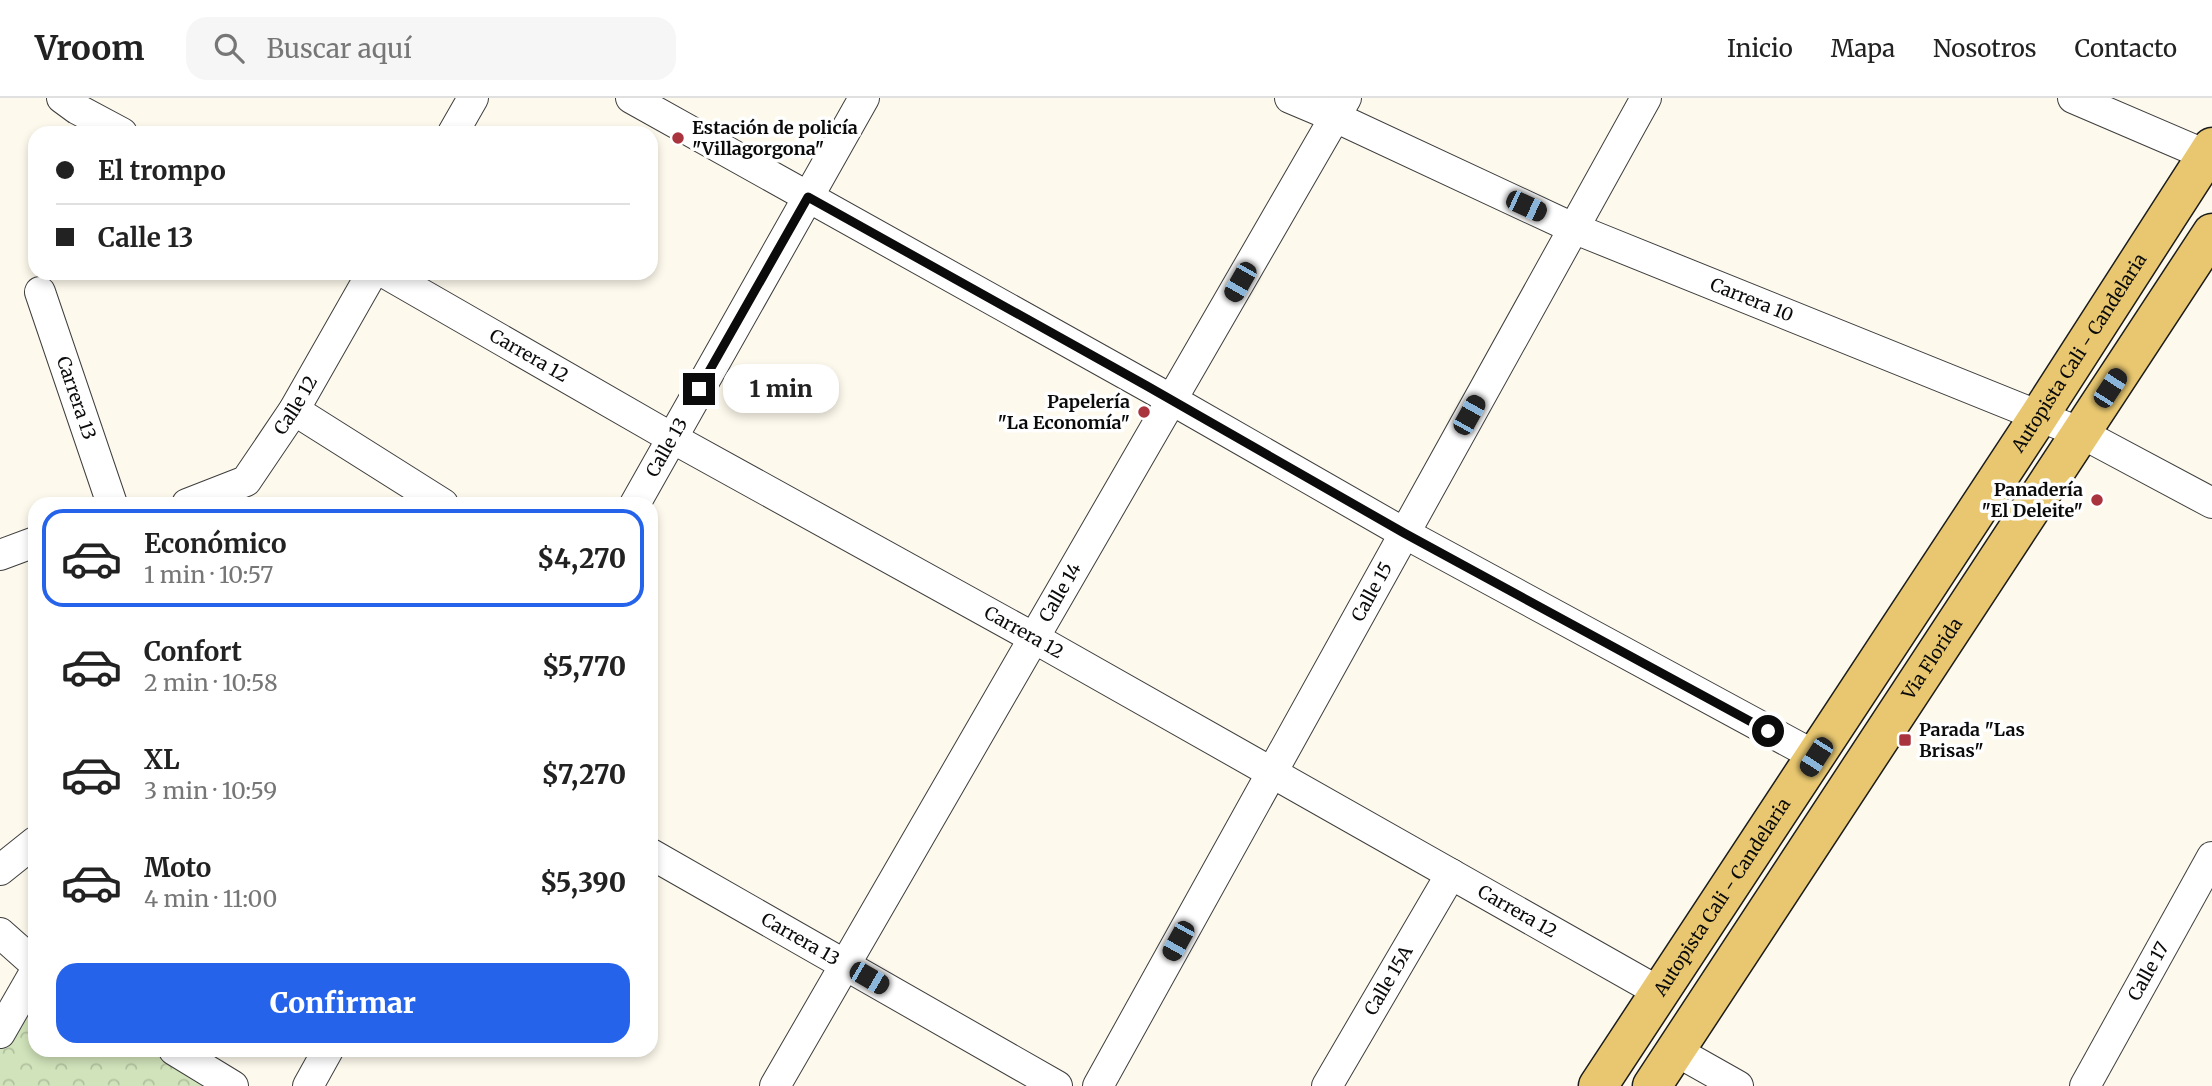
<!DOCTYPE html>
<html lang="es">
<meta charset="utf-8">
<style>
body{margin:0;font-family:Merriweather,serif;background:#f6f6f6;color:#222;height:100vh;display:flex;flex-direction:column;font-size:26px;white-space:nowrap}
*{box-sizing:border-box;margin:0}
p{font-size:23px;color:#767676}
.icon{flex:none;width:38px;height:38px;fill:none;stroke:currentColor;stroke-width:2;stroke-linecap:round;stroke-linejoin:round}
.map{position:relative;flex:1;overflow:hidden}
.panel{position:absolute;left:28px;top:399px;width:630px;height:560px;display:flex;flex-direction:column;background:#fff;border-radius:21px;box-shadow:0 4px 10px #0003}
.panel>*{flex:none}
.hud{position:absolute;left:28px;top:28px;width:630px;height:154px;border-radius:21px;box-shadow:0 4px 10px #0003;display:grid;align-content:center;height:154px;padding:0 28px;background:#fff}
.end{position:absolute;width:32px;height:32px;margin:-16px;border:9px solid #0b0b0b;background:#fff;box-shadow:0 0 0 4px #fff}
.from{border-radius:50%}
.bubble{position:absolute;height:49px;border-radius:21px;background:#fff;box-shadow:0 4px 10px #0003;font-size:23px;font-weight:800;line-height:49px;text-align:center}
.car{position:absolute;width:21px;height:42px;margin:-21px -10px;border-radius:9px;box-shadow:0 0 5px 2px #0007;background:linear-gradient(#222 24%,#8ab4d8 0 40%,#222 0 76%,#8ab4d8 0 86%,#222 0)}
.hud b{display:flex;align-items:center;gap:24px;height:66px;font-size:26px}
.hud b+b{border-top:2px solid #e0e0e0}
.hud i{width:18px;height:18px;background:#222}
ul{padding:12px 0 0;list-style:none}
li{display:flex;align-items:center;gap:21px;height:98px;margin:0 14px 10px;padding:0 14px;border:4px solid transparent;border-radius:21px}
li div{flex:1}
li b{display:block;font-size:26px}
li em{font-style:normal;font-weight:800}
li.selected{border-color:#2563eb}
li>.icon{width:63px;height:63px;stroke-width:1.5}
.button{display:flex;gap:14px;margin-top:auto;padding:14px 28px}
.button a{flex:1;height:80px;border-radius:21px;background:#2563eb;color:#fff;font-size:28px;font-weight:800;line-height:80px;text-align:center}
header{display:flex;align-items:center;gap:42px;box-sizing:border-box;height:98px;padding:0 35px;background:#fff;border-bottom:2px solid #e0e0e0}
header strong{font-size:33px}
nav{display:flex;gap:38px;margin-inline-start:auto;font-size:24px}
.search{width:490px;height:63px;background:#f6f6f6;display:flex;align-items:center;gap:18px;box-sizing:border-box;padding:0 24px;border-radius:21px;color:#767676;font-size:26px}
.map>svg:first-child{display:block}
</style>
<header>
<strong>Vroom</strong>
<div class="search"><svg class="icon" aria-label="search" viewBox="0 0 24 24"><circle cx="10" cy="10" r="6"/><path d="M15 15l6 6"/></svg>Buscar aquí</div>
<nav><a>Inicio</a><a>Mapa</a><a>Nosotros</a><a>Contacto</a></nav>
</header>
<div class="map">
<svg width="2212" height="988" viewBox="0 0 2212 988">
<defs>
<pattern id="park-crowns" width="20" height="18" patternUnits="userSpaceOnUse" patternTransform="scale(1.75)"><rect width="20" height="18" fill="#d0e3ba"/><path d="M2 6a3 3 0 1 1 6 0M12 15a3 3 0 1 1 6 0" fill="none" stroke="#b1c19f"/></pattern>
</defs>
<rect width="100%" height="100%" fill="#fdf9ec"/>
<path fill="url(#park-crowns)" d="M35 874V952H174L233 988H0V935Z"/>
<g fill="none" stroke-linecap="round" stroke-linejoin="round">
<defs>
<g id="street">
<path d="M62 0 77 11 122 35"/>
<path d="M631 0 1172 302 1404 435 1817 659"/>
<path id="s1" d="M1290 0 1335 19 1573 130 2081 335 2212 405"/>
<path d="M2073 0 2206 57"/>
<path d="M453 35 473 0"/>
<path id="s2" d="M385 175 672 340 1034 540 1661 895"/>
<path id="s3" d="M40 194 112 406"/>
<path d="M294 312 443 406"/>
<path id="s4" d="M187 406 246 383 294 312 372 175"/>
<path id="s5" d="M635 406 864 0"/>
<path d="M0 457 35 444"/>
<path id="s6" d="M651 756 1057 988"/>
<path d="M0 772 35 744"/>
<path d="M0 835 35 866"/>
<path d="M0 935 35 874"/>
<path d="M174 952 233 988"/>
<path d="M1676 953 1738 988"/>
<path d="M308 988 328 952"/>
<path id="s7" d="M775 988 1346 0"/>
<path id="s8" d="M1098 988 1646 0"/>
<path id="s9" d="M1327 988 1451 776"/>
<path id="s10" d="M2085 988 2212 759"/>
</g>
<g id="primary">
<path id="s11" d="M1598 988 2039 318 2212 49"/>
<path id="s12" d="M1652 988 2212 135"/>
</g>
</defs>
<use href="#street" stroke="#3e3e3e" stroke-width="32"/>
<use href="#primary" stroke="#1c1c1c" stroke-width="41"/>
<use href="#street" stroke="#fff" stroke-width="30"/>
<use href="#primary" stroke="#e8c770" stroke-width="38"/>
</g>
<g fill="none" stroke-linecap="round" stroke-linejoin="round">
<path stroke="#0b0b0b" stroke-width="9" d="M699 291 808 99 1147 288 1404 435 1768 633"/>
</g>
<g fill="#aa343e" stroke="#fff" stroke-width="2.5">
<circle cx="678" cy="40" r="7"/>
<circle cx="1144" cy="314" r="7"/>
<circle cx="2097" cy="402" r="7"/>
<rect x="1898" y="635" width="14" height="14" rx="3.5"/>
</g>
<g text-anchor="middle" stroke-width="7" stroke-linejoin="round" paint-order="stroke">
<g font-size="18" font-weight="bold" fill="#0b0b0b" stroke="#fff" text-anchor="start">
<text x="692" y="36">Estación de policía<tspan x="692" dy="21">"Villagorgona"</tspan></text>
<text x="1130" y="310" text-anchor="end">Papelería<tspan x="1130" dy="21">"La Economía"</tspan></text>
<text x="2083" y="398" text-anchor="end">Panadería<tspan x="2083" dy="21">"El Deleite"</tspan></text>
<text x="1919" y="638">Parada "Las<tspan x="1919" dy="21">Brisas"</tspan></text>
</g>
<g font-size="18" fill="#0b0b0b" stroke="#fff">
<text dy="6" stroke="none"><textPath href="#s1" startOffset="504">Carrera 10</textPath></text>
<text dy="6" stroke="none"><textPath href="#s11" startOffset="877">Autopista Cali - Candelaria</textPath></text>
<text dy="6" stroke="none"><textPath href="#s2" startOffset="166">Carrera 12</textPath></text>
<text dy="6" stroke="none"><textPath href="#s3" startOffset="112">Carrera 13</textPath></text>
<text dy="6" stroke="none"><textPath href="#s4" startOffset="154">Calle 12</textPath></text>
<text dy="6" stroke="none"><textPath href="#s5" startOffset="65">Calle 13</textPath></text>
<text dy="6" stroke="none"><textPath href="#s8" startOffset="565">Calle 15</textPath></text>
<text dy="6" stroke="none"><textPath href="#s7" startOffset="570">Calle 14</textPath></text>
<text dy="6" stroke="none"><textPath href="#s2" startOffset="733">Carrera 12</textPath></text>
<text dy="6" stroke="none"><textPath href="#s12" startOffset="511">Via Florida</textPath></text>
<text dy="6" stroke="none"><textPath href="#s11" startOffset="226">Autopista Cali - Candelaria</textPath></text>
<text dy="6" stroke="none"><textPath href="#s2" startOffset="1300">Carrera 12</textPath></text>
<text dy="6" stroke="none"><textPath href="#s6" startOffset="172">Carrera 13</textPath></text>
<text dy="6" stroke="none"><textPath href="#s10" startOffset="131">Calle 17</textPath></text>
<text dy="6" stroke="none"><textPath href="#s9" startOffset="122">Calle 15A</textPath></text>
</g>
</g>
</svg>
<i class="end from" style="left:1768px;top:633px"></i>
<i class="end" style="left:699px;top:291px"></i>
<div class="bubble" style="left:723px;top:266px;width:116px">1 min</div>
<i class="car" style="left:1526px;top:108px;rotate:115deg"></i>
<i class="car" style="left:1240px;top:184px;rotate:210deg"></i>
<i class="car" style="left:2110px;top:290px;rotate:33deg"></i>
<i class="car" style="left:1469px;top:317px;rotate:29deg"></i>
<i class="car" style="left:1816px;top:659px;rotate:213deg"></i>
<i class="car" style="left:1178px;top:843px;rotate:209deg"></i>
<i class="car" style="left:869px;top:880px;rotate:120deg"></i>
<div class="hud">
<b><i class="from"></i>El trompo</b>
<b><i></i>Calle 13</b>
</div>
<section class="panel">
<ul>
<li class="selected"><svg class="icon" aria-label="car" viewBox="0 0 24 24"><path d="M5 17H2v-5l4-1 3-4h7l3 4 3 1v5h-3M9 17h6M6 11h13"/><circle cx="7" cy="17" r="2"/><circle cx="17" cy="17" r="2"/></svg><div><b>Económico</b><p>1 min · 10:57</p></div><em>$4,270</em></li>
<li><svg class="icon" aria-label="car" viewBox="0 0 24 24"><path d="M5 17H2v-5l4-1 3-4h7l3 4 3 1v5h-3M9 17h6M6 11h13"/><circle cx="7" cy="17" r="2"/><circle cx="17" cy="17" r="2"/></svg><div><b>Confort</b><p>2 min · 10:58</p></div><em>$5,770</em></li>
<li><svg class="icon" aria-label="car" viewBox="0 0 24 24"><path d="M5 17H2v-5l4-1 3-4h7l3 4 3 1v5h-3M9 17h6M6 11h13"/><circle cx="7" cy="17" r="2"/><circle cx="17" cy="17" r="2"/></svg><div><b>XL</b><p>3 min · 10:59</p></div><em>$7,270</em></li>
<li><svg class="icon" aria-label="car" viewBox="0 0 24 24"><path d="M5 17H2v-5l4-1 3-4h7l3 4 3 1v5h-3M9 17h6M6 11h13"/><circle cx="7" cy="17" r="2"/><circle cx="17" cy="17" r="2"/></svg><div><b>Moto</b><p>4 min · 11:00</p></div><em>$5,390</em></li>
</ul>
<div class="button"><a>Confirmar</a></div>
</section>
</div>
